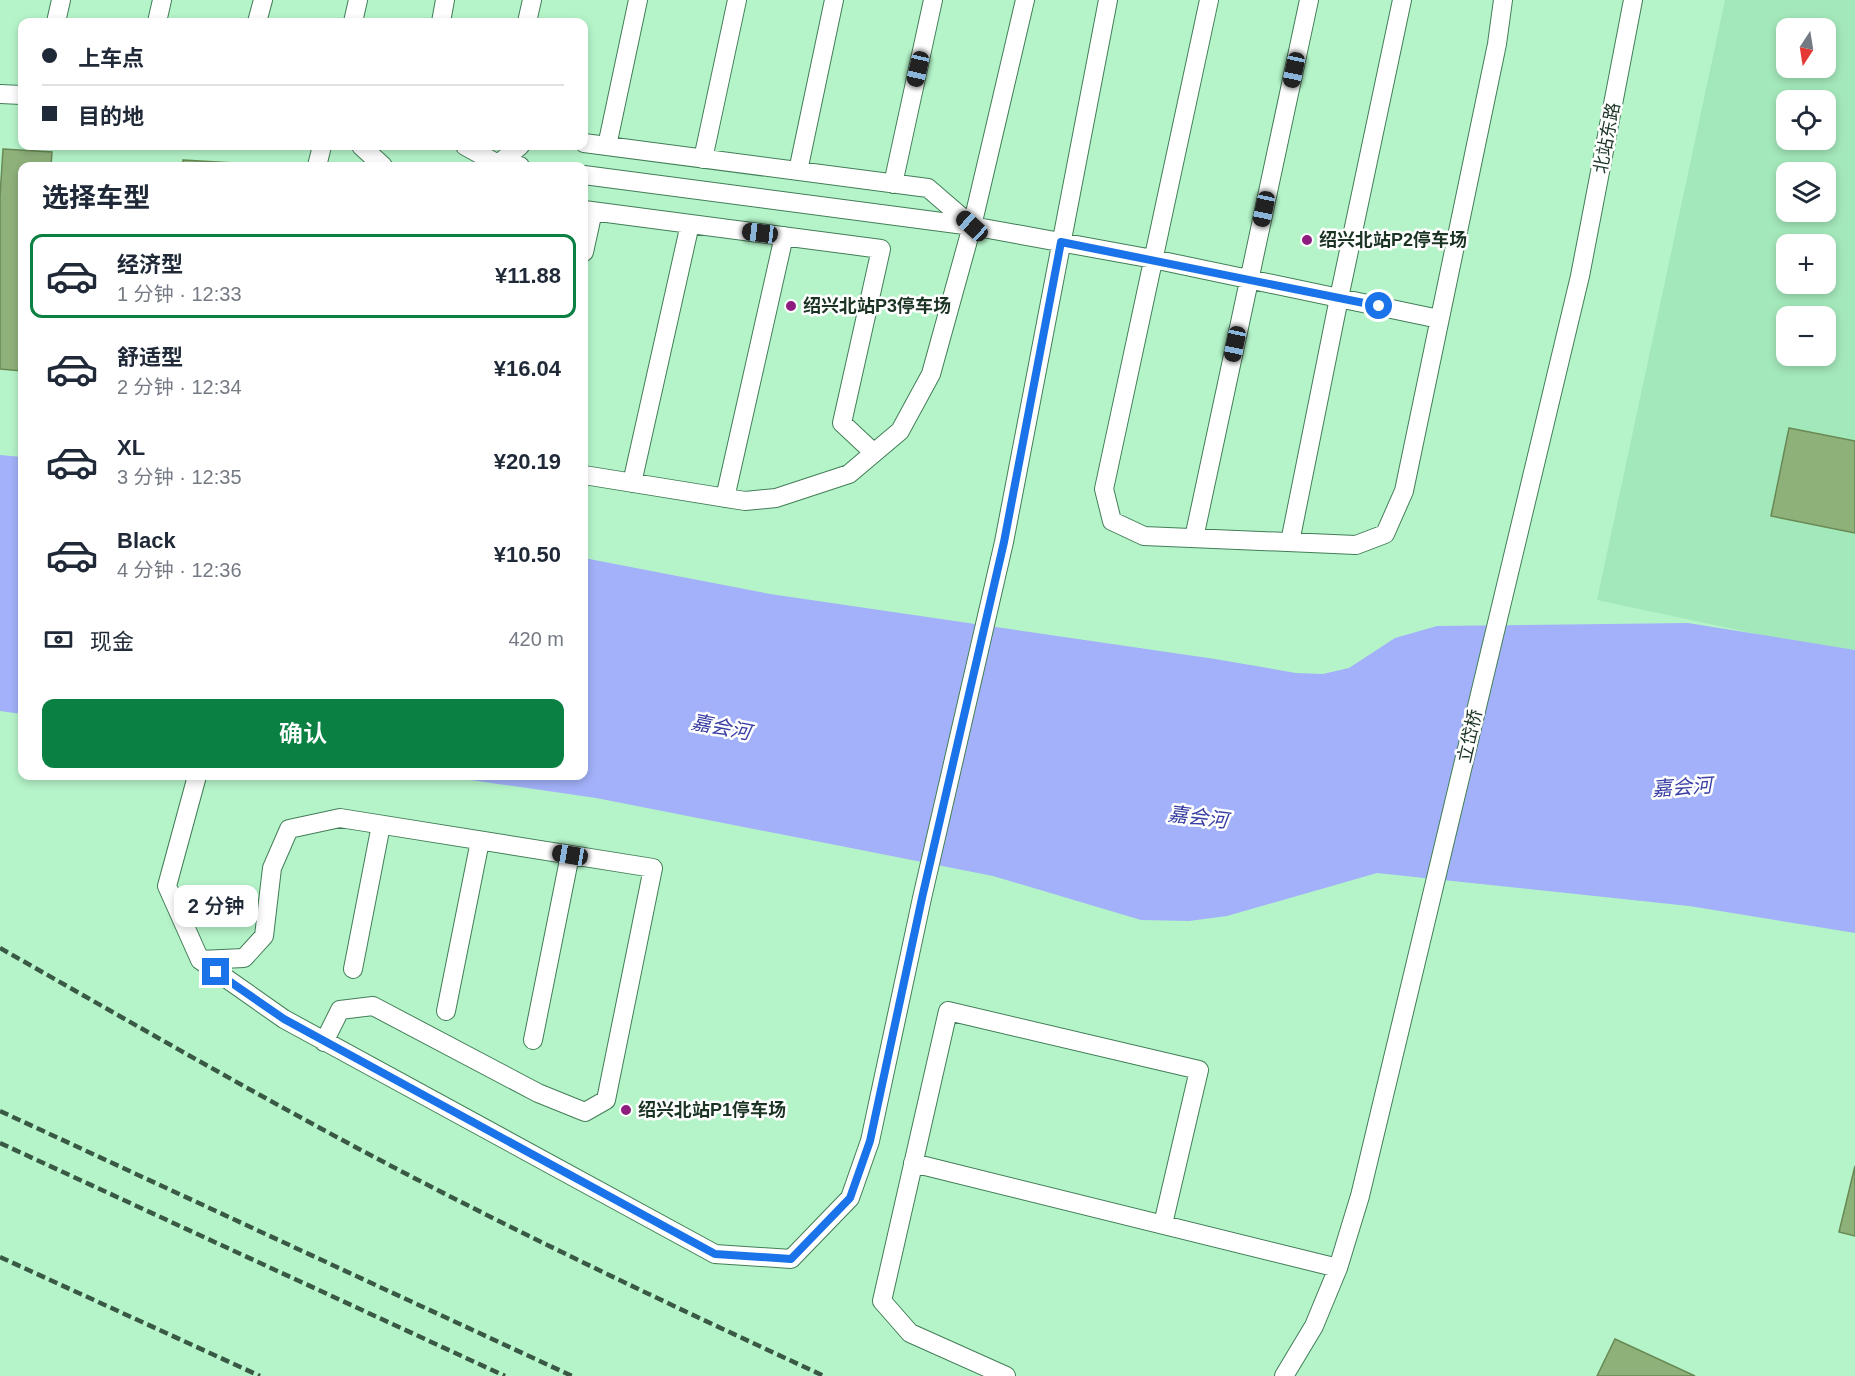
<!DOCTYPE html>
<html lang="zh">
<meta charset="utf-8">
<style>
body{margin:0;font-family:Arial,"Noto Sans SC",sans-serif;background:#f2f2f3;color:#1f2937;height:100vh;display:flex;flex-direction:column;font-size:22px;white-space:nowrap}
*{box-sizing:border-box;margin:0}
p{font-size:20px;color:#747a83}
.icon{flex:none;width:33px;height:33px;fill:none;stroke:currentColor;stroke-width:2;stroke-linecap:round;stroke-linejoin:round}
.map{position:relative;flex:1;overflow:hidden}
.sheet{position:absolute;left:18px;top:162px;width:570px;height:618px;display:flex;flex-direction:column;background:#fff;border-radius:12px;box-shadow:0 3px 9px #0003}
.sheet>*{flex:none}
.top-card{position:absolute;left:18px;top:18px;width:570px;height:132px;border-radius:12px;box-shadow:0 3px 9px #0003;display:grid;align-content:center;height:132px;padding:0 24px;background:#fff}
.needle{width:39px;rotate:192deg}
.fabs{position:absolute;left:1776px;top:18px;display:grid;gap:12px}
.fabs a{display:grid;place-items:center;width:60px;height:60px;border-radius:12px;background:#fff;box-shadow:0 3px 9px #0003;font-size:30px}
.end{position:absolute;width:27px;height:27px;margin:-14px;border:8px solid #1a73e8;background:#fff;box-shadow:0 0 0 3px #fff}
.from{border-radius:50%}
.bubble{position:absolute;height:42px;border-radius:12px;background:#fff;box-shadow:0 3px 9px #0003;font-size:20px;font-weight:600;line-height:42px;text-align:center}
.car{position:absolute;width:18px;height:36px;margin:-18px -9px;border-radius:8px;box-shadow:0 0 4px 2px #0007;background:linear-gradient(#222 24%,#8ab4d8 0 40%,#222 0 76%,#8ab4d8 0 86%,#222 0)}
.top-card b{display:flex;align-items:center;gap:21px;height:57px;font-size:22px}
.top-card b+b{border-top:2px solid #e0e1e3}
.top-card i{width:15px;height:15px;background:#1f2937}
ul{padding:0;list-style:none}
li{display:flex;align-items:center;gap:18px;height:84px;margin:0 12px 9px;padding:0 12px;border:3px solid transparent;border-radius:12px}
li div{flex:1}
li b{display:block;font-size:22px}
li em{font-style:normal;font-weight:600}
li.on{border-color:#0b8043}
li>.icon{width:54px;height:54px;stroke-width:1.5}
h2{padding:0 24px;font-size:27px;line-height:72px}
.pay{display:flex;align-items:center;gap:15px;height:66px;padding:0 24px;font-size:22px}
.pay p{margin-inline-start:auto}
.primary-button{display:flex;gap:12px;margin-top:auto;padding:12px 24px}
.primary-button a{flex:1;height:69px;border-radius:12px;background:#0b8043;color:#fff;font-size:24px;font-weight:600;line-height:69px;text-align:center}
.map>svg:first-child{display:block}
</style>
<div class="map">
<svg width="1855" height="1376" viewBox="0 0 1855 1376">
<rect width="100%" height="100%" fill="#b5f4c9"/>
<path fill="#a3e8ba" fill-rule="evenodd" d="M1725 0H1855V655L1597 600ZM1786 28H1826V68H1786ZM1786 100H1826V140H1786ZM1786 172H1826V212H1786ZM1786 244H1826V284H1786ZM1786 316H1826V356H1786Z"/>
<path fill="#a2b1f9" d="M0 455 22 457V714L0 711Z
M584 558 770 594 1215 659 1296 673 1323 674 1349 668 1395 638 1437 626 1688 623 1855 650V933L1689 906 1377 873 1227 916 1189 921 1141 920 993 876 596 798 443 776H584Z"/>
<path fill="#8eb17a" stroke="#688954" stroke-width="1.5" d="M3 149 52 152 51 166H22V371L0 369V196Z
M183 160 234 163V166H183Z
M1789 428 1855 441V533L1771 516Z
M1855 1166V1236L1839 1232Z
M1615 1339 1695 1376H1597Z"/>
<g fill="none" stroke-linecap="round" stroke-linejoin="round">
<defs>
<path id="lane" d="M1209 0 1104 489 1112 521 1144 536 1356 545 1385 534 1404 491 1497 44 1503 0
M56 22 61 0
M157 22 162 0
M257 22 263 0
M353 22 358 0
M441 22 445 0
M527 22 532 0
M0 94 22 95
M584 143 928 188 972 226
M361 146 383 166
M465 146 498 164 520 166
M607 146 638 0
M703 159 737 0
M317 166 322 146
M500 166 498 164 520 146
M798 171 834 0
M584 175 972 226 1153 259 1439 319
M893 184 933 0
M584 210 881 249 842 423 874 453
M584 252 593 211
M584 475 745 501 776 498 849 474 900 431 931 374 972 226 1025 0
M632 483 690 224
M725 498 784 236
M1194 538 1309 0
M1290 542 1339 298 1402 0
M197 776 167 886 200 960 284 1019 715 1254 791 1259 850 1198 870 1141 922 898 1004 542 1108 0
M200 960 244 958 264 936 272 868 289 829 340 818 653 868 606 1100 585 1112 538 1093 373 1006 340 1010 324 1042
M353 969 381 825
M446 1011 480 841
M533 1040 570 855
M913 1163 1338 1268
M1006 1376 910 1333 882 1301 948 1011 1199 1070 1163 1224
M1284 1376 1314 1326 1338 1268 1360 1196 1580 276 1633 0"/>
</defs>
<use href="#lane" stroke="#427d57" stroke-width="20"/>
<use href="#lane" stroke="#fff" stroke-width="18"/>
<path stroke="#395944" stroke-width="4.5" stroke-dasharray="9 4.5" stroke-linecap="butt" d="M0 948C157 1037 313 1128 475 1209 590 1267 707 1322 824 1376
M0 1111 572 1376
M0 1143 505 1376
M0 1257 260 1376"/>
</g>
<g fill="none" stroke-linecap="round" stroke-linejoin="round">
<path stroke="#1a73e8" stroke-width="8" d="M216 972 284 1019 715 1254 791 1259 850 1198 870 1141 922 898 1004 542 1061 242 1379 306"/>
</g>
<g fill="#8e1d7f" stroke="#fff" stroke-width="2">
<circle cx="1307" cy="240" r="6"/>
<circle cx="791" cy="306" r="6"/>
<circle cx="626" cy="1110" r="6"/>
</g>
<g text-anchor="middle" stroke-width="5" stroke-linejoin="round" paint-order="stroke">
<g font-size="18" fill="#1a3323" stroke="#fff">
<text transform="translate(1607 138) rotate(-79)" y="6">北站东路</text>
<text transform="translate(1470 736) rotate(-77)" y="6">立岱桥</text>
</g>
<g font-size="18" font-weight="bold" fill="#1a3323" stroke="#fff" text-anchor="start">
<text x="1319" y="246">绍兴北站P2停车场</text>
<text x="803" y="312">绍兴北站P3停车场</text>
<text x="638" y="1116">绍兴北站P1停车场</text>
</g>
<g font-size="20" font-style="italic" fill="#383ea3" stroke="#fff">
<text transform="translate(721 727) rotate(11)" y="7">嘉会河</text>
<text transform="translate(1682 787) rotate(-4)" y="7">嘉会河</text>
<text transform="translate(1198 817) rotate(7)" y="7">嘉会河</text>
</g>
</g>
</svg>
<div class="fabs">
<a><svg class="needle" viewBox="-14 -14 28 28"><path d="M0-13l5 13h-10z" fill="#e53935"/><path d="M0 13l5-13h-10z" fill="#747a83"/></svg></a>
<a><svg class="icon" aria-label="locate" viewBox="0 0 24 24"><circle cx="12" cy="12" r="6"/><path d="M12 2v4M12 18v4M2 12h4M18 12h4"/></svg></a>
<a><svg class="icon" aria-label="layers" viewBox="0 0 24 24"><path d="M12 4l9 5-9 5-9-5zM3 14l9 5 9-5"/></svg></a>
<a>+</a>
<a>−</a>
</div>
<i class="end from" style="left:1379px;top:306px"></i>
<i class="end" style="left:216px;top:972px"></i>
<div class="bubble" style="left:174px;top:885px;width:84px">2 分钟</div>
<i class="car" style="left:918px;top:69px;rotate:193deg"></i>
<i class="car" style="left:1294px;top:70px;rotate:192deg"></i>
<i class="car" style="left:1264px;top:209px;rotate:192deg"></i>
<i class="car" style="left:972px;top:226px;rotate:312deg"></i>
<i class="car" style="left:760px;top:233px;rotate:277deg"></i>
<i class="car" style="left:1235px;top:344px;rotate:192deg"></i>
<i class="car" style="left:570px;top:855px;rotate:279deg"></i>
<div class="top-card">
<b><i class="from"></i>上车点</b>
<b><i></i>目的地</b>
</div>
<section class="sheet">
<h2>选择车型</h2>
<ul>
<li class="on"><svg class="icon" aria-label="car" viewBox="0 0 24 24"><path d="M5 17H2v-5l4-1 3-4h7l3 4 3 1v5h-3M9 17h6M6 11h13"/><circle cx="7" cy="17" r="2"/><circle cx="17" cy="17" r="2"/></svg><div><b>经济型</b><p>1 分钟 · 12:33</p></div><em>¥11.88</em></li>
<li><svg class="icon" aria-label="car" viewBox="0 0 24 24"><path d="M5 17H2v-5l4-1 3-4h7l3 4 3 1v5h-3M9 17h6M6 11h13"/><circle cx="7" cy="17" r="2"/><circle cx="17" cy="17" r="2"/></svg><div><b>舒适型</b><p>2 分钟 · 12:34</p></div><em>¥16.04</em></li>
<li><svg class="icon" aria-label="car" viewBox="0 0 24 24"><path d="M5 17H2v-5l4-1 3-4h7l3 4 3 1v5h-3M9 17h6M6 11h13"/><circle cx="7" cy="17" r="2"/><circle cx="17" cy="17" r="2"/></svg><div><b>XL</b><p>3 分钟 · 12:35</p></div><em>¥20.19</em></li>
<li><svg class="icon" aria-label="car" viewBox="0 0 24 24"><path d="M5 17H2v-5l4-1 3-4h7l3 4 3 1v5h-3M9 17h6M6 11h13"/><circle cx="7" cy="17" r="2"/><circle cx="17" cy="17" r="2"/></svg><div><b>Black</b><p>4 分钟 · 12:36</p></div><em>¥10.50</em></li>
</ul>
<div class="pay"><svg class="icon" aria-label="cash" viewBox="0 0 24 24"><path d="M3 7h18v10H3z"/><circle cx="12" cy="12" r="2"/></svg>现金<p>420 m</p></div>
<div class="primary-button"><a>确认</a></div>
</section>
</div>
